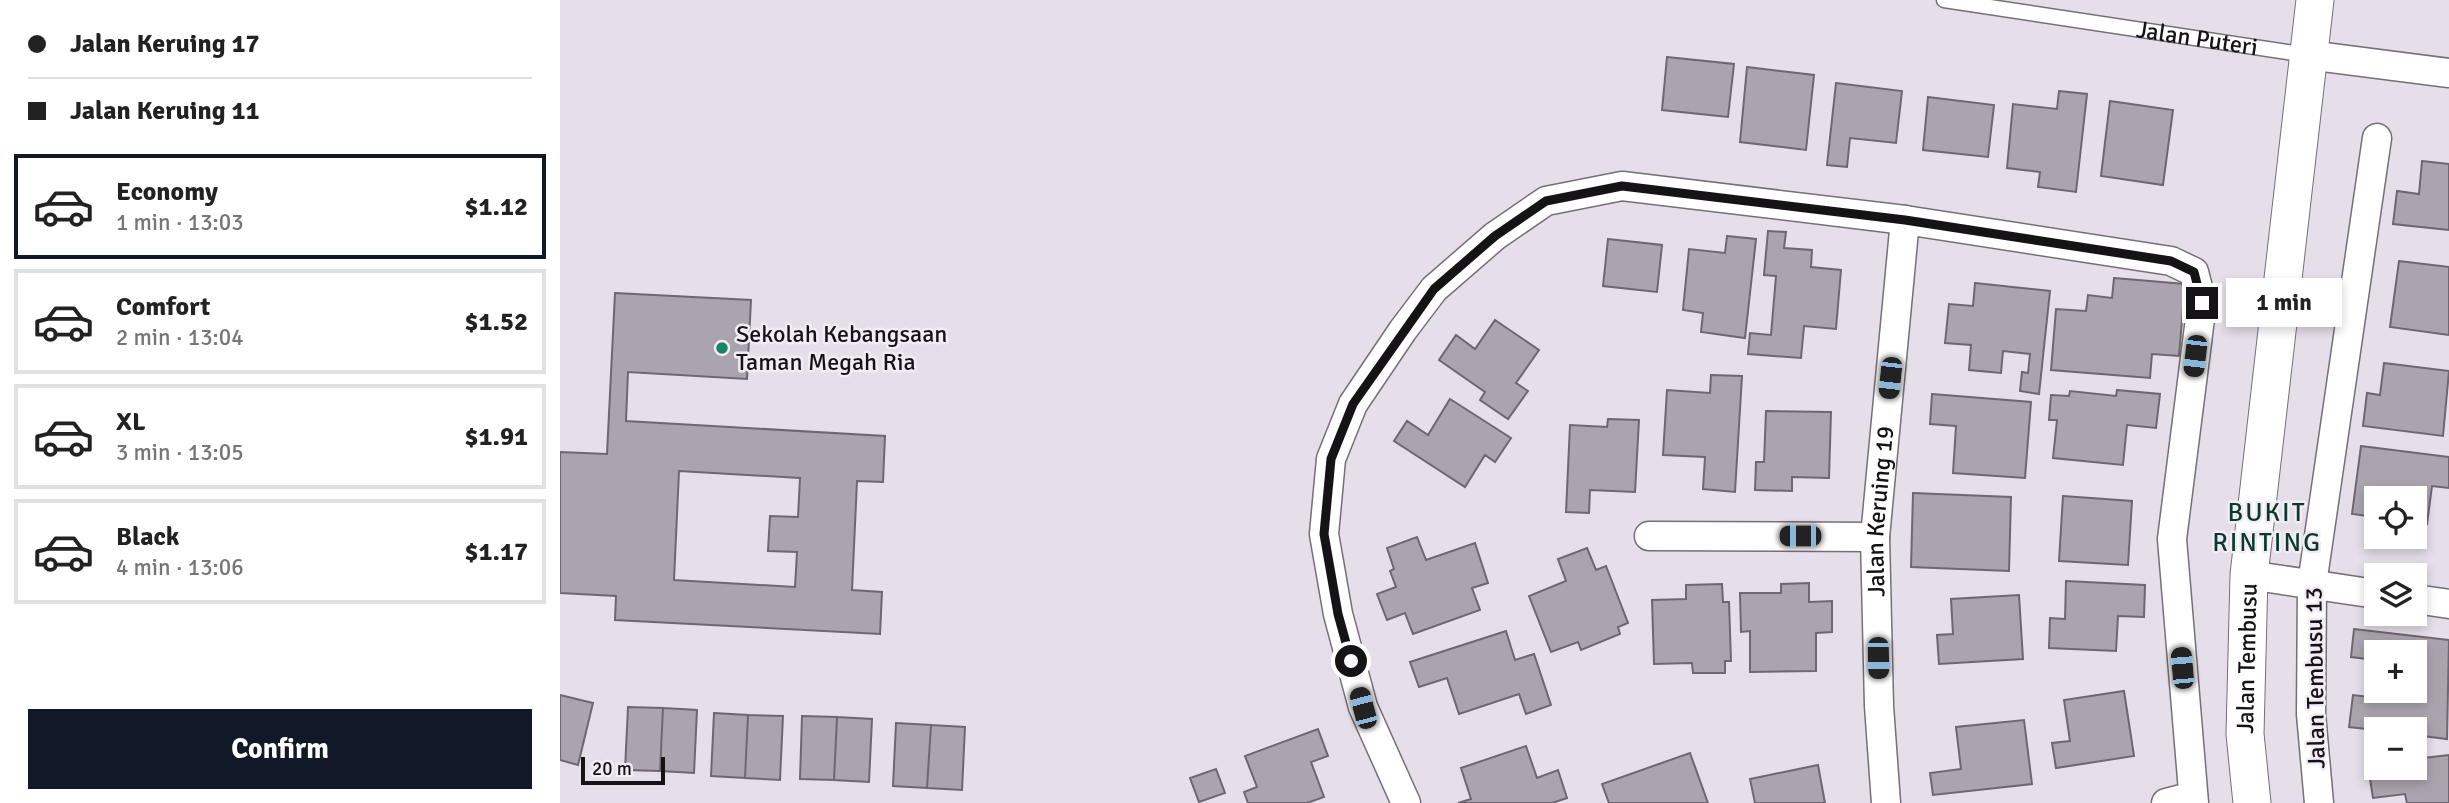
<!DOCTYPE html>
<meta charset="utf-8">
<style>
body{margin:0;font-family:Signika,sans-serif;background:#f6f6f6;color:#222;height:100vh;display:flex;flex-direction:column;font-size:26px;white-space:nowrap}
*{box-sizing:border-box;margin:0}
p{font-size:23px;color:#767676}
.icon{flex:none;width:38px;height:38px;fill:none;stroke:currentColor;stroke-width:2;stroke-linecap:round;stroke-linejoin:round}
.map{position:relative;flex:1;overflow:hidden}
.sheet{display:flex;flex-direction:column;background:#fff;width:560px}
.sheet>*{flex:none}
.guide{display:grid;align-content:center;height:154px;padding:0 28px;background:#fff}
.controls{position:absolute;left:1804px;top:486px;display:grid;gap:14px}
.controls a{display:grid;place-items:center;width:63px;height:63px;border-radius:0px;background:#fff;box-shadow:0 4px 10px #0003;font-size:35px}
.scale{position:absolute;left:21px;bottom:18px;width:84px;box-sizing:border-box;padding-left:7px;border:4px solid #151316;border-top:0;font-size:19px;line-height:24px;white-space:nowrap;color:#151316;-webkit-text-stroke:5px #f3ebf6;paint-order:stroke}
.end{position:absolute;width:32px;height:32px;margin:-16px;border:9px solid #151316;background:#fff;box-shadow:0 0 0 4px #fff}
.from{border-radius:50%}
.bubble{position:absolute;height:49px;border-radius:0px;background:#fff;box-shadow:0 4px 10px #0003;font-size:23px;font-weight:700;line-height:49px;text-align:center}
.car{position:absolute;width:21px;height:42px;margin:-21px -10px;border-radius:9px;box-shadow:0 0 5px 2px #0007;background:linear-gradient(#222 24%,#8ab4d8 0 40%,#222 0 76%,#8ab4d8 0 86%,#222 0)}
.guide b{display:flex;align-items:center;gap:24px;height:66px;font-size:26px}
.guide b+b{border-top:2px solid #e0e0e0}
.guide i{width:18px;height:18px;background:#222}
ul{padding:0;list-style:none}
li{display:flex;align-items:center;gap:21px;height:105px;margin:0 14px 10px;padding:0 14px;border:4px solid #e0e0e0;border-radius:0px}
li div{flex:1}
li b{display:block;font-size:26px}
li em{font-style:normal;font-weight:700}
li.on{border-color:#111827}
li>.icon{width:63px;height:63px;stroke-width:1.5}
.button{display:flex;gap:14px;margin-top:auto;padding:14px 28px}
.button a{flex:1;height:80px;border-radius:0px;background:#111827;color:#fff;font-size:28px;font-weight:700;line-height:80px;text-align:center}
main{display:flex;flex:1;min-height:0}
.map>svg:first-child{display:block}
</style>
<main>
<section class="sheet">
<div class="guide">
<b><i class="from"></i>Jalan Keruing 17</b>
<b><i></i>Jalan Keruing 11</b>
</div>
<ul>
<li class="on"><svg class="icon" aria-label="car" viewBox="0 0 24 24"><path d="M5 17H2v-5l4-1 3-4h7l3 4 3 1v5h-3M9 17h6M6 11h13"/><circle cx="7" cy="17" r="2"/><circle cx="17" cy="17" r="2"/></svg><div><b>Economy</b><p>1 min · 13:03</p></div><em>$1.12</em></li>
<li><svg class="icon" aria-label="car" viewBox="0 0 24 24"><path d="M5 17H2v-5l4-1 3-4h7l3 4 3 1v5h-3M9 17h6M6 11h13"/><circle cx="7" cy="17" r="2"/><circle cx="17" cy="17" r="2"/></svg><div><b>Comfort</b><p>2 min · 13:04</p></div><em>$1.52</em></li>
<li><svg class="icon" aria-label="car" viewBox="0 0 24 24"><path d="M5 17H2v-5l4-1 3-4h7l3 4 3 1v5h-3M9 17h6M6 11h13"/><circle cx="7" cy="17" r="2"/><circle cx="17" cy="17" r="2"/></svg><div><b>XL</b><p>3 min · 13:05</p></div><em>$1.91</em></li>
<li><svg class="icon" aria-label="car" viewBox="0 0 24 24"><path d="M5 17H2v-5l4-1 3-4h7l3 4 3 1v5h-3M9 17h6M6 11h13"/><circle cx="7" cy="17" r="2"/><circle cx="17" cy="17" r="2"/></svg><div><b>Black</b><p>4 min · 13:06</p></div><em>$1.17</em></li>
</ul>
<div class="button"><a>Confirm</a></div>
</section>
<div class="map">
<svg width="1889" height="803" viewBox="0 0 1889 803">
<rect width="100%" height="100%" fill="#e6dee9"/>
<path fill="#aba4ae" stroke="#6e6771" stroke-width="2" fill-rule="evenodd" d="M1107 57 1174 64 1168 117 1102 110Z
M1187 67 1254 75 1246 150 1180 142Z
M1276 83 1342 91 1336 143 1290 138 1287 167 1267 165Z
M1499 91 1527 94 1516 192 1478 187 1480 172 1447 168 1453 104 1497 109Z
M1368 97 1434 105 1428 157 1363 150Z
M1550 101 1613 110 1603 185 1541 176Z
M1862 161 1889 164V230L1833 224 1837 191 1859 194Z
M1208 231 1226 232 1224 248 1252 250 1251 267 1281 270 1276 329 1244 326 1241 358 1188 354 1190 333 1211 335 1216 276 1204 275Z
M1167 236 1196 239 1185 338 1141 332 1143 313 1123 310 1129 249 1165 253Z
M1048 239 1102 245 1097 292 1043 286Z
M1839 261 1889 267V335L1830 327Z
M1554 278 1625 284 1619 356 1592 354 1590 378 1491 370 1496 309 1526 311 1528 295 1552 298Z
M1415 283 1490 291 1479 394 1460 391 1462 372 1468 373 1470 354 1443 351 1441 373 1409 370 1411 345 1385 343 1389 304 1413 306Z
M55 293 191 300 187 379 68 372 66 421 325 436 323 482 297 481 292 590 322 592 320 634 55 620 56 596 0 593V452L47 454ZM119 471 240 478 238 517 210 516 208 551 237 552 235 587 114 580Z
M935 320 979 350 956 383 968 391 948 419 920 400 925 392 879 360 896 335 915 349Z
M1824 363 1889 371 1883 436 1803 426 1807 393 1820 395Z
M1151 375 1182 376 1175 492 1143 489 1145 457 1103 455 1107 390 1150 393Z
M1557 390 1600 394 1596 428 1567 425 1563 465 1493 458 1497 420H1489L1491 395 1509 396 1510 391 1556 396Z
M1372 394 1471 402 1465 478 1393 473 1396 426 1370 424Z
M890 399 951 438 935 462 925 455 905 487 834 441 847 421 868 435Z
M1206 411 1271 412 1269 478 1232 477V491L1195 490 1196 462H1204Z
M1048 419 1079 420 1075 492 1030 490 1029 513 1006 512 1010 425 1047 427Z
M1801 446 1889 457V488L1872 486 1867 524 1855 522V499H1816V517L1792 514Z
M1353 493 1451 497 1449 571 1351 567Z
M1503 496 1572 501 1568 565 1499 561Z
M857 537 866 560 915 543 928 583 912 588 920 610 853 634 845 613 827 620 817 594 836 587 830 571 834 569 827 548Z
M1027 548 1036 570 1046 566 1068 623 1058 627 1060 634 1021 650 1018 642 991 652 969 596 1006 581 998 559Z
M1506 581 1585 585 1584 617 1558 616 1556 651 1489 648 1490 618 1505 619Z
M1249 583V602L1272 601V632L1256 633V671L1190 672V631L1181 632 1180 593H1221V584Z
M1162 584 1163 602H1169L1171 661H1165V673H1133L1132 663 1094 664 1092 600 1126 599V585Z
M1459 595 1463 659 1379 664 1377 635 1393 634 1391 599Z
M1794 629 1889 640 1887 739 1855 735V730H1816L1789 727 1793 695 1826 699 1827 691H1855V653H1816V660L1791 657Z
M946 631 955 660 974 654 991 705 966 714 959 694 899 714 887 678 859 687 850 662Z
M1564 691 1574 756 1496 768 1492 743 1510 741 1504 700Z
M0 695 33 703 18 765 0 760Z
M68 707 103 708 100 771 65 770Z
M103 708 137 710 134 773 100 771Z
M154 713 188 715 185 778 151 776Z
M188 715 223 716 220 780 185 778Z
M242 716 277 717 274 780 240 779Z
M277 717 312 719 309 782 274 780Z
M1464 720 1472 784 1373 795 1370 773 1401 769 1396 727Z
M336 723 371 725 367 788 333 786Z
M371 725 405 727 402 790 367 788Z
M758 729 768 756 751 762 764 797 747 803H688L684 792 697 787 685 756Z
M966 746 977 778 998 770 1007 798 992 803H898L911 799 901 768Z
M1130 753 1148 803H1049L1042 784Z
M1889 755V803H1847L1845 794 1813 798 1808 766 1816 765V768H1855V759Z
M1258 765 1265 803H1195L1190 779Z
M656 769 665 793 639 802 630 778Z"/>
<g fill="none" stroke-linecap="round" stroke-linejoin="round">
<defs>
<g id="service">
<path id="s1" d="M1384 0 1747 55"/>
</g>
<g id="minor">
<path d="M1748 55 1889 73"/>
<path d="M1089 536 1315 537"/>
<path d="M1689 575 1816 594"/>
<path d="M1855 599 1889 604"/>
<path d="M846 803 803 707 778 614 764 534 771 459 793 404 843 330 874 289 935 236 986 201 1062 186 1345 220 1611 261 1634 272 1642 303 1612 539 1634 803"/>
<path id="s2" d="M1326 803 1319 706 1315 537 1345 220"/>
<path d="M1606 803 1633 796"/>
<path d="M1759 803 1751 714 1752 584 1817 138"/>
</g>
<g id="tertiary">
<path id="s3" d="M1692 803 1685 734 1689 575 1755 0"/>
</g>
</defs>
<use href="#service" stroke="#766f78" stroke-width="17"/>
<use href="#minor" stroke="#766f78" stroke-width="31"/>
<use href="#tertiary" stroke="#766f78" stroke-width="39"/>
<use href="#service" stroke="#fff" stroke-width="14"/>
<use href="#minor" stroke="#fff" stroke-width="28"/>
<use href="#tertiary" stroke="#fff" stroke-width="37"/>
</g>
<g fill="none" stroke-linecap="round" stroke-linejoin="round">
<path stroke="#151316" stroke-width="9" d="M791 661 778 614 764 534 771 459 793 404 874 289 935 236 986 201 1062 186 1345 220 1611 261 1634 272 1642 303"/>
</g>
<circle fill="#178563" stroke="#f3ebf6" stroke-width="2.5" cx="162" cy="348" r="7"/>
<g text-anchor="middle" stroke-width="5" stroke-linejoin="round" paint-order="stroke">
<g font-size="24" fill="#151316" stroke="#f3ebf6">
<text dy="8" stroke="none"><textPath href="#s1" startOffset="256">Jalan Puteri</textPath></text>
<text dy="8" stroke="none"><textPath href="#s2" startOffset="292">Jalan Keruing 19</textPath></text>
<text dy="8" stroke="none"><textPath href="#s3" startOffset="145">Jalan Tembusu</textPath></text>
<text transform="translate(1755 678) rotate(-91)" y="8">Jalan Tembusu 13</text>
</g>
<g font-size="24" fill="#151316" stroke="#f3ebf6" text-anchor="start">
<text x="176" y="342">Sekolah Kebangsaan<tspan x="176" dy="28">Taman Megah Ria</tspan></text>
</g>
<g font-size="26" letter-spacing="2" fill="#083b2a" stroke="#f3ebf6">
<text x="1707" y="521">BUKIT<tspan x="1707" dy="30">RINTING</tspan></text>
</g>
</g>
</svg>
<div class="controls">
<a><svg class="icon" aria-label="locate" viewBox="0 0 24 24"><circle cx="12" cy="12" r="6"/><path d="M12 2v4M12 18v4M2 12h4M18 12h4"/></svg></a>
<a><svg class="icon" aria-label="layers" viewBox="0 0 24 24"><path d="M12 4l9 5-9 5-9-5zM3 14l9 5 9-5"/></svg></a>
<a>+</a>
<a>−</a>
</div>
<div class="scale">20 m</div>
<i class="end from" style="left:791px;top:661px"></i>
<i class="end" style="left:1642px;top:303px"></i>
<div class="bubble" style="left:1666px;top:278px;width:116px">1 min</div>
<i class="car" style="left:1635px;top:356px;rotate:187deg"></i>
<i class="car" style="left:1330px;top:378px;rotate:186deg"></i>
<i class="car" style="left:1240px;top:536px;rotate:270deg"></i>
<i class="car" style="left:1318px;top:658px;rotate:179deg"></i>
<i class="car" style="left:1622px;top:668px;rotate:355deg"></i>
<i class="car" style="left:803px;top:708px;rotate:345deg"></i>
</div>
</main>
